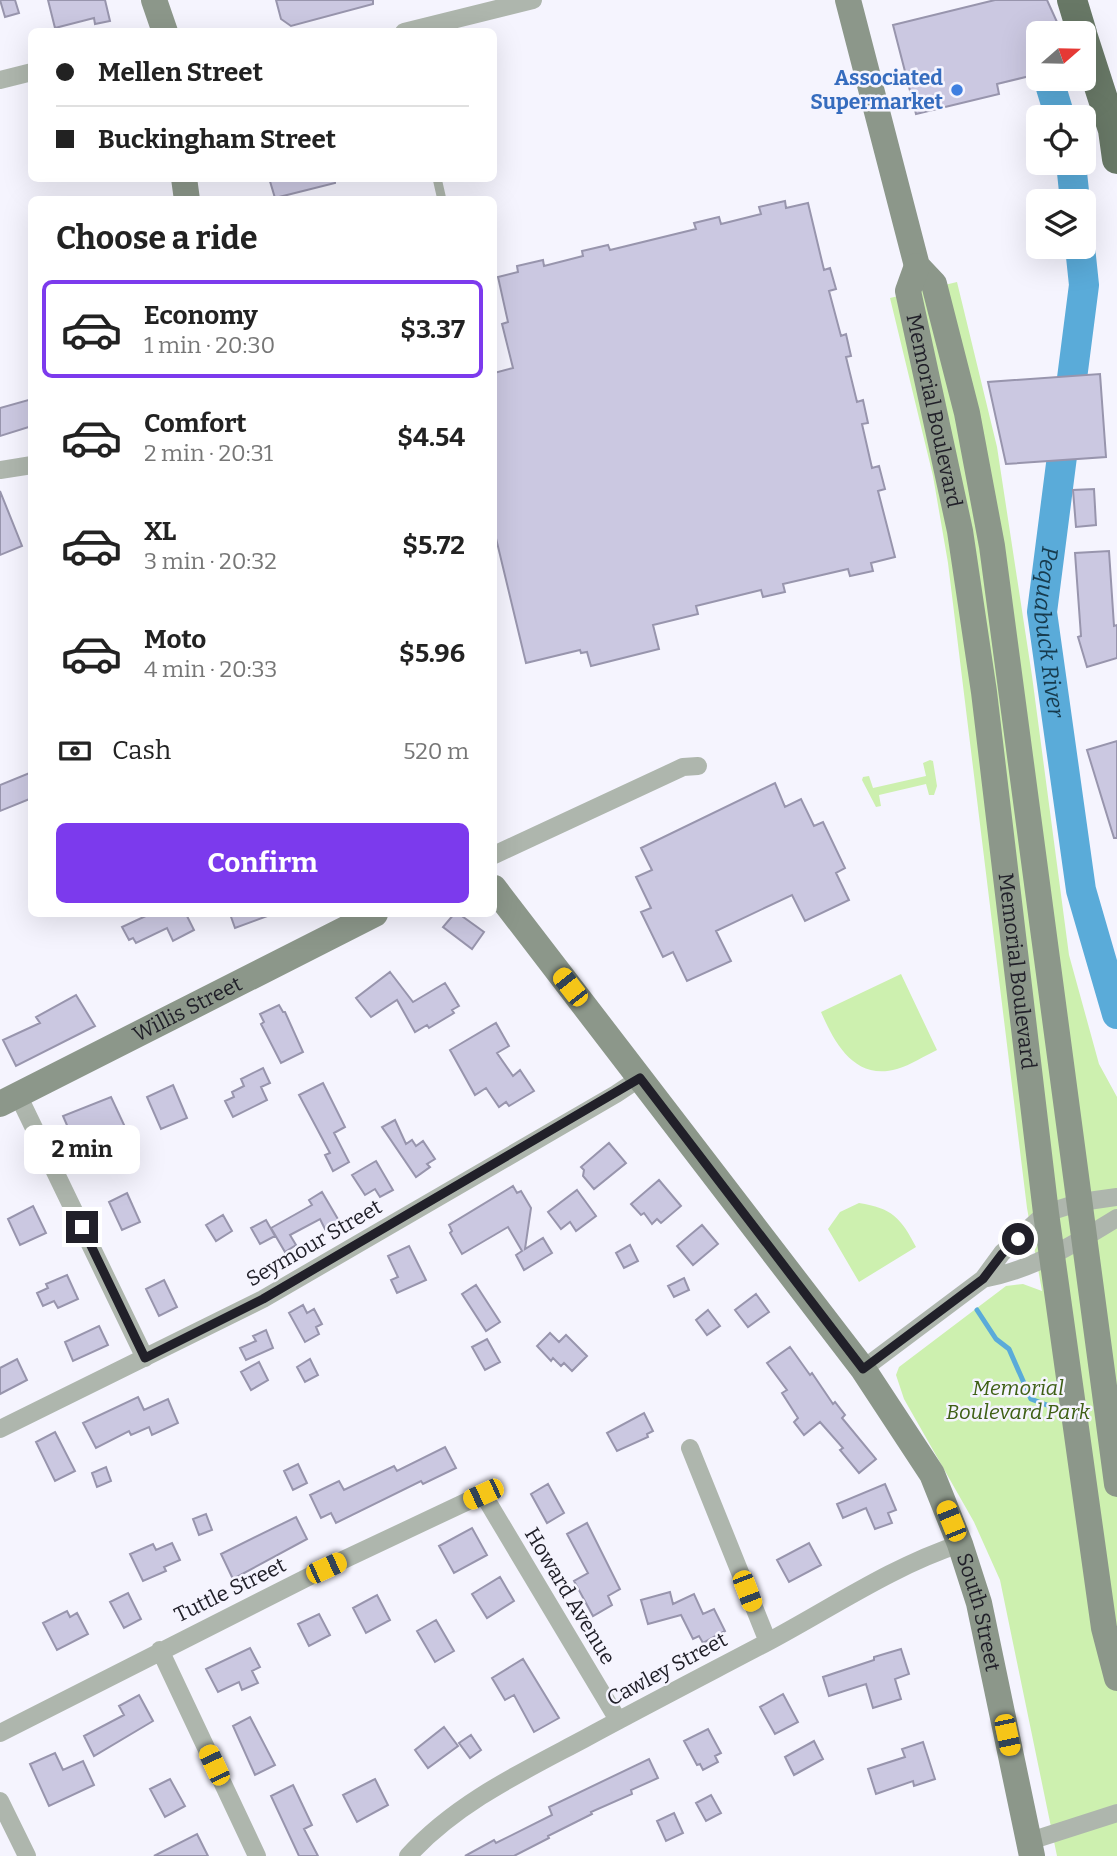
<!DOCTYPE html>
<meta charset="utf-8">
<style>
body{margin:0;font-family:Bitter,serif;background:#f2f2f2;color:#222;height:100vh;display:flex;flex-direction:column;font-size:26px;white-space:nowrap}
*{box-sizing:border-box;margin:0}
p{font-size:23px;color:#767676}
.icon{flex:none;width:38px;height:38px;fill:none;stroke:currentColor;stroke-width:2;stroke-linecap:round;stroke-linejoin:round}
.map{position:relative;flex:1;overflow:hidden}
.drawer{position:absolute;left:28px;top:196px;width:469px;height:721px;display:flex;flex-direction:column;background:#fff;border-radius:10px;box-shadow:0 7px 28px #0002}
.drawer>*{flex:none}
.guide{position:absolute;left:28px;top:28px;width:469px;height:154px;border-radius:10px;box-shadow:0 7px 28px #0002;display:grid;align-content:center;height:154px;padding:0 28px;background:#fff}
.needle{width:46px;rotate:70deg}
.buttons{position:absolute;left:1026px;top:21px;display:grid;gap:14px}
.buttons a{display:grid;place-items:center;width:70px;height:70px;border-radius:10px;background:#fff;box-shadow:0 7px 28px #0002;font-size:35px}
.end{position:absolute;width:32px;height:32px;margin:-16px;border:9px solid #212029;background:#fff;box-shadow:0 0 0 4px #fff}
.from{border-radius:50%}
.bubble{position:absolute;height:49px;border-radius:10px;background:#fff;box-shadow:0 7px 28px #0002;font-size:23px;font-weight:700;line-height:49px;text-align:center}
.car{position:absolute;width:21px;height:42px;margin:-21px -10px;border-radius:9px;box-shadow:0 0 5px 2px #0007;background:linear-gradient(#f5c518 24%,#345 0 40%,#f5c518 0 76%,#345 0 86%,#f5c518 0)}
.guide b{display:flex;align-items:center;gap:24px;height:66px;font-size:26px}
.guide b+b{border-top:2px solid #e0e0e0}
.guide i{width:18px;height:18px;background:#222}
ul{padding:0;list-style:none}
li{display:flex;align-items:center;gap:21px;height:98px;margin:0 14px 10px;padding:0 14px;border:4px solid transparent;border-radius:10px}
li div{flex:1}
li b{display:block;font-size:26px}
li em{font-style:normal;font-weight:700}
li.active{border-color:#7c3aed}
li>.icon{width:63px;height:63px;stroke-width:1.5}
h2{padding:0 28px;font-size:32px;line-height:84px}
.pay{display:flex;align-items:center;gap:18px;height:77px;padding:0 28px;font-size:26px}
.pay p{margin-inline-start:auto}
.primary-button{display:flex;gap:14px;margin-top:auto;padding:14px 28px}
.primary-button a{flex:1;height:80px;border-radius:10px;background:#7c3aed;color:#fff;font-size:28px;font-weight:700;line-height:80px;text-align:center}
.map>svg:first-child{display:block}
</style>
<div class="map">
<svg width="1117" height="1856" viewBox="0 0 1117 1856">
<rect width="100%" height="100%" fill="#f5f4fe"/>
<path fill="#cdf0af" d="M957 282 997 447 1032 676 1069 955 1099 1064 1117 1097V1856H1057L1000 1580 974 1522 904 1399 896 1375 899 1367 1006 1286 1023 1284 1042 1291 1027 1208 948 563 933 476 890 298Z
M930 760 933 761 937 786 934 795H929L926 784 879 795 881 806 876 807 862 780 863 777 869 776 873 788 926 776 923 763Z
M901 974 937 1050C924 1056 911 1065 897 1069 855 1081 835 1044 821 1012Z
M859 1203C892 1208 901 1218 916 1247L859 1282 828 1229 840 1212Z"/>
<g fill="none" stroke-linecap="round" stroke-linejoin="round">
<path stroke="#5aabd9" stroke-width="5" d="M977 1310 996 1339 1009 1349 1031 1399 1052 1407"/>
<g stroke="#5aabd9" stroke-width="30">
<path d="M1049 81 1060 117"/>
<path d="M1071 163 1075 201"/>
<path id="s1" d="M1080 247 1084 285 1042 612 1081 890 1117 1014"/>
</g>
</g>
<path fill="#cbc8e1" stroke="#9895ad" stroke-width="2" d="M0 0H15L19 13 5 17Z
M48 0H105L110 21 95 24 94 18 55 28Z
M276 0H373V4L291 26 281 19Z
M995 0H1047L1062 33H1038V74L997 84 999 94 916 114 893 25Z
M269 178H335V183L275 198Z
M785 201 786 208 808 203 824 270 830 268 836 289 829 291 841 336 846 334 851 356 846 357 857 402 863 400 868 423 862 424 872 468 879 466 885 489 878 491 895 557 871 563 873 571 850 576 848 569 783 584 785 592 763 597 761 590 696 606 698 614 653 625 659 649 591 666 587 652 581 653 580 650 526 663 494 530V373L513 368 502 324 508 322 498 277 518 272 517 266 543 260 544 266 583 256 582 251 608 245 610 250 696 229 694 223 719 217 721 224 761 214 759 207Z
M1100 374 1106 457 1006 464 988 382Z
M32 399V426L0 436V408Z
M1094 489 1096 525 1076 527 1073 490Z
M0 491 22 546 0 555Z
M1109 551 1114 626 1117 625V658L1087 667 1078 637 1081 636 1075 553Z
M1117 741V838H1114L1087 750Z
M32 772V798L0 811V785Z
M775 783 785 807 801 799 814 826 823 822 845 868 836 873 849 900 805 921 792 895 716 931 731 961 687 981 673 952 663 957 641 912 651 908 636 877 652 870 641 848Z
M150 914H186L194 930 173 941 167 928 136 943 133 938 129 940 122 927Z
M230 914H270V915L235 928Z
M454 914H459L484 932 472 949 443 927Z
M390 972 413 1002 445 983 459 1006 452 1010 454 1013 429 1028 427 1025 415 1032 397 1000 371 1017 356 998Z
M76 995 95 1026 16 1066 3 1040 40 1023 36 1017Z
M279 1005 283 1012H285L303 1052 281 1063 261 1024 264 1022 260 1014Z
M496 1023 509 1046 497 1053 513 1076 520 1070 534 1091 509 1106 506 1102 499 1107 486 1088 475 1095 450 1050Z
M263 1068 270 1083 261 1087 267 1100 233 1117 225 1101 234 1097 232 1092 244 1086 241 1079Z
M323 1083 345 1127 334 1133 349 1162 333 1171 325 1155 330 1153 299 1095Z
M173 1085 187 1118 161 1129 147 1097Z
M111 1097 125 1127 97 1140 99 1144 79 1153 63 1116Z
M395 1120 406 1144 412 1140 416 1146 423 1141 435 1159 427 1164 430 1167 416 1177 382 1127Z
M609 1143 626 1163 594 1189 583 1176 584 1170 581 1167Z
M376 1161 393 1190 380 1197 375 1189 365 1195 352 1175Z
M659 1180 681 1206 661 1223 657 1219 652 1224 644 1213 641 1215 631 1204Z
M513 1186 517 1193 521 1191 531 1208 525 1249 543 1238 552 1253 524 1270 516 1255 522 1251 508 1227 462 1254 450 1233 452 1231 449 1225Z
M577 1190 596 1216 576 1231 570 1222 561 1229 548 1212Z
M322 1192 339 1221 325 1229 320 1219 290 1235 296 1245 285 1252 271 1228 312 1205 309 1200Z
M127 1193 140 1222 122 1230 109 1202Z
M33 1206 46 1233 20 1245 8 1219Z
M223 1215 232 1231 216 1241 206 1225Z
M266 1220 275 1236 260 1244 251 1228Z
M702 1225 718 1244 693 1265 677 1246Z
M630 1245 638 1261 624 1268 616 1253Z
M409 1246 426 1280 397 1293 391 1280 398 1277 388 1256Z
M67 1275 78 1299 58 1308 54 1301 43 1306 37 1293 48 1288 46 1284Z
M684 1278 689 1290 674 1297 668 1286Z
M164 1280 177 1307 159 1316 146 1289Z
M476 1285 500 1322 486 1331 462 1294Z
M756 1294 769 1312 748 1327 735 1310Z
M303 1305 307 1313 314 1309 322 1324 316 1327 319 1334 305 1342 289 1313Z
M708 1310 720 1326 707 1335 696 1320Z
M99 1326 108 1345 73 1361 65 1342Z
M266 1330 273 1348 246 1360 240 1348 256 1341 253 1336Z
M550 1333 559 1342 566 1335 587 1356 572 1371 564 1363 561 1366 553 1358 551 1361 537 1346Z
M487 1339 500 1362 485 1370 472 1347Z
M790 1347 810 1375 812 1373 833 1404 835 1402 845 1415 842 1418 876 1459 859 1473 840 1450 843 1448 820 1422 804 1435 794 1422 798 1418 782 1393 787 1390 767 1363Z
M17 1359 27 1380 0 1394V1368Z
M310 1359 318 1375 305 1382 297 1367Z
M259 1362 268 1380 251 1390 241 1372Z
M138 1397 144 1410 168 1399 178 1423 152 1435 149 1427 131 1435 129 1431 96 1448 83 1423Z
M644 1413 653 1431 647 1434 648 1437 617 1451 607 1433Z
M55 1432 75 1471 55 1481 36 1442Z
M445 1447 456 1468 423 1484 421 1481 336 1523 331 1513 321 1518 310 1495 339 1481 344 1490 394 1466 397 1471Z
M298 1464 307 1483 293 1490 284 1471Z
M106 1467 111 1481 97 1487 92 1473Z
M548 1484 564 1513 547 1523 531 1494Z
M885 1484 896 1510 888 1513 892 1523 875 1529 866 1508 843 1518 837 1504Z
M206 1514 212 1530 199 1535 193 1519Z
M296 1517 307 1539 233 1579 221 1554Z
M587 1523 620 1589 608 1596 612 1605 593 1616 574 1581 588 1573 567 1534Z
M472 1528 487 1555 454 1573 439 1546Z
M172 1543 180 1560 164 1567 166 1571 143 1581 130 1554 153 1544 156 1550Z
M809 1543 821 1565 789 1582 777 1560Z
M500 1577 514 1601 487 1618 472 1594Z
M670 1592 673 1604 694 1594 703 1614 714 1609 725 1631 703 1643 699 1636 693 1639 681 1615 648 1624 641 1600Z
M128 1593 141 1619 124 1628 110 1602Z
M377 1595 390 1620 366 1633 353 1608Z
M67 1611 70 1617 77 1613 88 1634 57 1650 43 1623Z
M319 1614 330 1635 309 1646 298 1624Z
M436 1620 454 1651 435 1662 417 1631Z
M250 1648 260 1667 252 1671 258 1683 242 1690 239 1682 218 1692 206 1669Z
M901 1649 909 1674 895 1679 901 1699 873 1708 866 1684 829 1696 823 1677 874 1660V1657Z
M523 1659 559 1718 534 1732 514 1695 505 1700 492 1678Z
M783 1694 798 1722 775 1734 760 1707Z
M139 1695 153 1721 94 1756 84 1736 124 1715 119 1706Z
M250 1717 275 1765 255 1775 233 1726Z
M444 1727 458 1746 428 1768 415 1750Z
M708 1729 721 1753 715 1756 718 1762 703 1770 700 1764 697 1765 684 1741Z
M471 1735 481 1750 470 1758 459 1743Z
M814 1741 823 1759 794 1775 785 1757Z
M923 1742 935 1779 914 1786 913 1781 876 1794 868 1769 905 1757 902 1749Z
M55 1753 63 1770 83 1761 94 1785 49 1806 30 1764Z
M649 1759 658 1778 631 1790 632 1794 591 1812 592 1814 548 1836 549 1838 514 1856H465L494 1840 496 1843 552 1815 549 1807Z
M170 1779 185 1806 165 1817 150 1789Z
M375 1779 388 1805 357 1822 343 1795Z
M293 1785 312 1825 304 1829 318 1856H299L271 1796Z
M711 1795 721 1813 706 1821 696 1803Z
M674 1813 683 1833 666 1841 657 1821Z
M197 1834 208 1856H154Z"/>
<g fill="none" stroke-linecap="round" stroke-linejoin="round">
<path stroke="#aeb6ad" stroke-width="9" d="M437 178 442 200"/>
<path stroke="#aeb6ad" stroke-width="18" d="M404 32 533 0
M0 80 32 72
M0 470 32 465
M494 855 683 767 698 766
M18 1095 145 1358
M983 1279C1032 1270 1075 1244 1117 1218
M863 1369 983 1279 1002 1253 1046 1213 1081 1202 1117 1197
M0 1429 263 1299 616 1094 640 1078
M690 1448 768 1642
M160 1650 257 1856
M0 1733 326 1568 483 1494 618 1720
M0 1801 27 1856
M1030 1841 1117 1813
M408 1856C456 1803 522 1772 584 1739 643 1707 703 1676 762 1645 827 1611 890 1567 960 1544"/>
<g stroke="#8c978a" stroke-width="26">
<path d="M154 0 165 32"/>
<path d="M848 0 917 266 934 284 967 413 992 546 1117 1484"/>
<path d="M184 178 187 200"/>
<path id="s2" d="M917 266 908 291 960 531 984 692 1046 1213 1104 1628 1117 1678"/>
<path id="s3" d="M494 888 863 1369 932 1474 960 1544 979 1603 1032 1856"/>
<path id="s4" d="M0 1104 375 914"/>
</g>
<path stroke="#687866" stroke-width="30" d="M1072 0 1082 33
M1083 37 1113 130 1117 159"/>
</g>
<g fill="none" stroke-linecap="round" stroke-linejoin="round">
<path stroke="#212029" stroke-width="9" d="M82 1227 145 1358 263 1299 640 1078 863 1369 983 1279 1002 1254 1018 1239"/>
</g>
<circle fill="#3f7fe0" stroke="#f5f4fe" stroke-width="2.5" cx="957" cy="90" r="7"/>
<g text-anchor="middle" stroke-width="5" stroke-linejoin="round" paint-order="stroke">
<g font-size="21" font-weight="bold" fill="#366cbe" stroke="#f5f4fe" text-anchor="end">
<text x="943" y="85">Associated<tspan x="943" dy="24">Supermarket</tspan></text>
</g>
<g font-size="21" fill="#212029" stroke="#f5f4fe">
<text dy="7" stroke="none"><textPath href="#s2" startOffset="149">Memorial Boulevard</textPath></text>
<text dy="7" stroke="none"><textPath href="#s2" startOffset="716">Memorial Boulevard</textPath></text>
<text dy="7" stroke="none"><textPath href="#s4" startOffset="210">Willis Street</textPath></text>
<text transform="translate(314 1243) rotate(-30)" y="7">Seymour Street</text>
<text transform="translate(230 1590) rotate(-26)" y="7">Tuttle Street</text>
<text transform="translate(570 1596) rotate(59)" y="7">Howard Avenue</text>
<text dy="7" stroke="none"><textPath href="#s3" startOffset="878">South Street</textPath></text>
<text transform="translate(667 1669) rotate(-28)" y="7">Cawley Street</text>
</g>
<g font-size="21" font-style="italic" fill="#3f6016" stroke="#f5f4fe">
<text x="1018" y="1395">Memorial<tspan x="1018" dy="24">Boulevard Park</tspan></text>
</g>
<g font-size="23" font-style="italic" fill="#173b4e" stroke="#f5f4fe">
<text dy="8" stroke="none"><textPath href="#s1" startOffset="388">Pequabuck River</textPath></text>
</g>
</g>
</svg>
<div class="buttons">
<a><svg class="needle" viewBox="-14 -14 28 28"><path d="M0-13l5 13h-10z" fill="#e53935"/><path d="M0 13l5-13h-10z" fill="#767676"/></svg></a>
<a><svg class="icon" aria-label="locate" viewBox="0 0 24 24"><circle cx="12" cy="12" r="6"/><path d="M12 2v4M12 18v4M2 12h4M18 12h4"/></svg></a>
<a><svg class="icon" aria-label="layers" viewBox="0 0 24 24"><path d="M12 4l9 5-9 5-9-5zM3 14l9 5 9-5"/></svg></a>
</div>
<i class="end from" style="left:1018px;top:1239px"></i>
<i class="end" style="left:82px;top:1227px"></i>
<div class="bubble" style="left:24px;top:1125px;width:116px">2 min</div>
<i class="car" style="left:570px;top:987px;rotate:322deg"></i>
<i class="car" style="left:483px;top:1494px;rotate:245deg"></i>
<i class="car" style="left:951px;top:1521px;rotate:338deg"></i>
<i class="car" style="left:326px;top:1568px;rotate:65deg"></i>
<i class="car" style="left:747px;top:1591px;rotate:159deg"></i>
<i class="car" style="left:1007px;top:1735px;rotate:168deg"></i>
<i class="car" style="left:214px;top:1765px;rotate:335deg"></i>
<div class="guide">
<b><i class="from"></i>Mellen Street</b>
<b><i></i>Buckingham Street</b>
</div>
<section class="drawer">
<h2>Choose a ride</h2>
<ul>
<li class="active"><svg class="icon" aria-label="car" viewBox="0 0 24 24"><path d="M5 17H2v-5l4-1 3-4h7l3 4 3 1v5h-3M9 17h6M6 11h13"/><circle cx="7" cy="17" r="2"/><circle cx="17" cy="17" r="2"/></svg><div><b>Economy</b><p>1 min · 20:30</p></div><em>$3.37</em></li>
<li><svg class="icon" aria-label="car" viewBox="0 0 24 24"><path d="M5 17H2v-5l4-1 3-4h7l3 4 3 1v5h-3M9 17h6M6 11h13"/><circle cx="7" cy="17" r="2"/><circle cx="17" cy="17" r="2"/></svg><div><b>Comfort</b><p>2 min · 20:31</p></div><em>$4.54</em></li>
<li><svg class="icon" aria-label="car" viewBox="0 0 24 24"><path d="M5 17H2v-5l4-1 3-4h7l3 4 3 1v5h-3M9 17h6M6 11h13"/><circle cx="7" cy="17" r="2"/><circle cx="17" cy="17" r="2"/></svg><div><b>XL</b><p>3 min · 20:32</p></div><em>$5.72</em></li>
<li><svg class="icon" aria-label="car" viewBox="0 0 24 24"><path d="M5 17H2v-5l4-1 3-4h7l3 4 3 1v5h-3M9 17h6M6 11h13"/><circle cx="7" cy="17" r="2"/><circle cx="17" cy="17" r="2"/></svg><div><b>Moto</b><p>4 min · 20:33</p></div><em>$5.96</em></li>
</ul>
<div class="pay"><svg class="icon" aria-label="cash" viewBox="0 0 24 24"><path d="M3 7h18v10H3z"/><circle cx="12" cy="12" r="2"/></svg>Cash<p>520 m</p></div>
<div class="primary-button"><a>Confirm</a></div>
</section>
</div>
